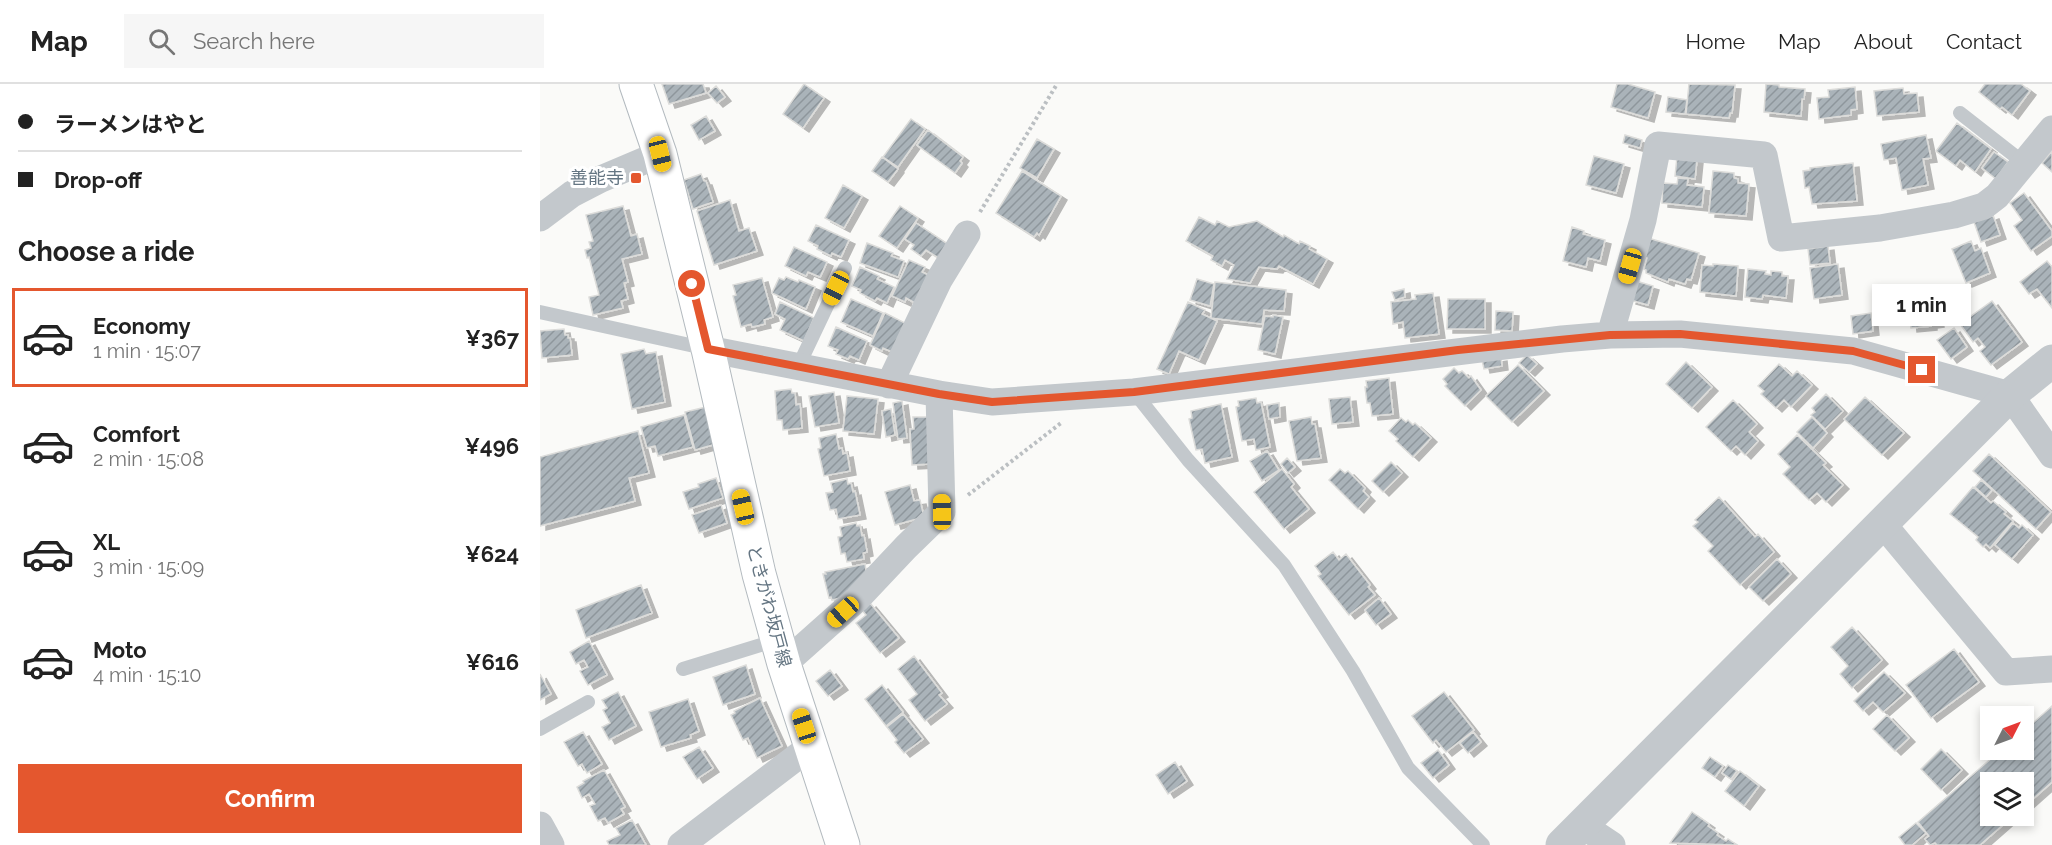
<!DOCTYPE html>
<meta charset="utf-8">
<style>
body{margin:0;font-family:Raleway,"Noto Sans JP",sans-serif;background:#f6f6f6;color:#222;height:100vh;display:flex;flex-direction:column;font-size:22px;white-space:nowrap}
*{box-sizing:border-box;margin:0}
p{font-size:20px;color:#767676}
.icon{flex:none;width:33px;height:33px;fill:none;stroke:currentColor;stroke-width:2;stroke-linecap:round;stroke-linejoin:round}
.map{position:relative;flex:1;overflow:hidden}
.drawer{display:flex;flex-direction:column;background:#fff;width:540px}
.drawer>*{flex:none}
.guide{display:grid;align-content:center;height:132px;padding:0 18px;background:#fff}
.needle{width:39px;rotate:48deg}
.controls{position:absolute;left:1440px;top:622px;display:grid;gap:12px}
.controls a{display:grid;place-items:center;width:54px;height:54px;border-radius:0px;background:#fff;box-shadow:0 3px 9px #0003;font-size:30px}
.end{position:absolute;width:27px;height:27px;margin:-14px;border:8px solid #e4572e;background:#fff;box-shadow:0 0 0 3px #fff}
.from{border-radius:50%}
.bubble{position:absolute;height:42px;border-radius:0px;background:#fff;box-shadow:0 3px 9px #0003;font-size:20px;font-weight:700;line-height:42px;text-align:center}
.car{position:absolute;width:18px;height:36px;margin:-18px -9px;border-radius:8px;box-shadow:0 0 4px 2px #0007;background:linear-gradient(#f5c518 24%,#345 0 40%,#f5c518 0 76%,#345 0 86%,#f5c518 0)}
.guide b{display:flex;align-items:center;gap:21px;height:57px;font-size:22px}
.guide b+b{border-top:2px solid #e0e0e0}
.guide i{width:15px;height:15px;background:#222}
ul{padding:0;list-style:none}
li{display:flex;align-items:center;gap:18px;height:99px;margin:0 12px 9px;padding:0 6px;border:3px solid transparent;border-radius:0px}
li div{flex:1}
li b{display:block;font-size:22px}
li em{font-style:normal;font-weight:700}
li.active{border-color:#e4572e}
li>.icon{width:54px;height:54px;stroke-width:1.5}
h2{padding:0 18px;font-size:27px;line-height:72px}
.button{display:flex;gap:12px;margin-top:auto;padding:12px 18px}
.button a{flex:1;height:69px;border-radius:0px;background:#e4572e;color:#fff;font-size:24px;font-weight:700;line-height:69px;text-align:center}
header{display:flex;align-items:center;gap:36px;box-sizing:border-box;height:84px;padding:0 30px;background:#fff;border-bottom:2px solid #e0e0e0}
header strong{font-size:28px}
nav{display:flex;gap:33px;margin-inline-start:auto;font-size:21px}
.search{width:420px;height:54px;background:#f6f6f6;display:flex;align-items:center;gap:15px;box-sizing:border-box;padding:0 21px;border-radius:0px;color:#767676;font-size:22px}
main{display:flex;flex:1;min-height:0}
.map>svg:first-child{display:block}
</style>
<header>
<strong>Map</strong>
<div class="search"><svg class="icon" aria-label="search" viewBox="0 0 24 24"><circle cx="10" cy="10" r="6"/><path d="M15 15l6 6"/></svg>Search here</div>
<nav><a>Home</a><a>Map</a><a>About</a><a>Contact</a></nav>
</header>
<main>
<section class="drawer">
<div class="guide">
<b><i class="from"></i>ラーメンはやと</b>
<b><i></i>Drop-off</b>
</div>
<h2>Choose a ride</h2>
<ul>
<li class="active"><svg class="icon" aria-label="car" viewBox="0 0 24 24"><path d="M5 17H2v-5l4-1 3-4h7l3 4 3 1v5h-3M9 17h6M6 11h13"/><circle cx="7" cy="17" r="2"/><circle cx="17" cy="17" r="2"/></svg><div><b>Economy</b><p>1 min · 15:07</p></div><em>¥367</em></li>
<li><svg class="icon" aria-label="car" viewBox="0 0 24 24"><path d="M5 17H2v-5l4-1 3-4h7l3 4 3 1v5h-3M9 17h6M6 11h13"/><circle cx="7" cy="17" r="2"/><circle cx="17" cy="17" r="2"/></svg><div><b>Comfort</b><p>2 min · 15:08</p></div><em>¥496</em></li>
<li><svg class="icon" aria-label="car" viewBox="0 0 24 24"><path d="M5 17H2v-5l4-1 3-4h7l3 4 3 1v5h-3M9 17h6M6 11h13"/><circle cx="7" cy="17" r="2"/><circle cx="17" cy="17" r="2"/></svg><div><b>XL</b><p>3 min · 15:09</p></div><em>¥624</em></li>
<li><svg class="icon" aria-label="car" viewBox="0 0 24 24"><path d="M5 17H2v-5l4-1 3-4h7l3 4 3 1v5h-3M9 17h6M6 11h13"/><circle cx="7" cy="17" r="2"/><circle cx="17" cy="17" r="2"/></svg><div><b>Moto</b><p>4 min · 15:10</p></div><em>¥616</em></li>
</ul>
<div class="button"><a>Confirm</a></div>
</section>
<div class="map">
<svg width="1512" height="761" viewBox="0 0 1512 761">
<defs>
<pattern id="building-hatch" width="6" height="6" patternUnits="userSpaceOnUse" patternTransform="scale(1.5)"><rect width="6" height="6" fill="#aab3b9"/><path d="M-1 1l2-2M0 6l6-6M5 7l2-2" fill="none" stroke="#8e969c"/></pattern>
<filter id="shadow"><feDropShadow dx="6" dy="4" stdDeviation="0" flood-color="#0004"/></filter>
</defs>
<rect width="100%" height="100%" fill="#fafaf8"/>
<path fill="url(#building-hatch)" stroke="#dcdcda" stroke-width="1.5" filter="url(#shadow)" d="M122 0H163L166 9 129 20Z
M264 0 284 14 263 44 243 30Z
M1077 0H1088L1115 8 1108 34 1071 23Z
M1149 0 1195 1 1192 29H1190L1189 34 1146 30Z
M1226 0 1239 1V3L1265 5 1264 15H1262L1261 32 1224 28Z
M1445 0H1481L1490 7 1472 31 1462 23 1460 25 1439 8Z
M176 2 185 13 177 19 168 9Z
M1315 3 1317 25 1311 26V31L1279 35 1277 14 1289 13 1288 6Z
M1363 4 1364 10 1377 9 1379 28 1337 32 1334 7Z
M1128 13 1147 16 1145 30 1126 28Z
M166 32 175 47 159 56 151 41Z
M371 35 385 45 358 83 343 73Z
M1417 39 1451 65 1435 88 1420 76 1416 82 1396 67Z
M388 46 423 73 420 77 422 79 415 89 377 61Z
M1085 51 1102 56 1100 64 1083 59Z
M1386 51 1391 74 1383 75 1388 101 1362 106 1356 74 1344 76 1341 60Z
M497 55 514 65 497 94 480 84Z
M1512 67V88L1502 79Z
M1454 68 1468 78 1456 95 1442 84Z
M1054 72 1084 80 1076 109 1046 101Z
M342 73 358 85 348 98 332 87Z
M1137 73 1157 75 1155 95 1135 92Z
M1313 79 1317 117 1272 120 1269 103 1265 104 1263 87 1270 86V84Z
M482 87 521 112 499 151 497 149 494 153 456 129Z
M1173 87 1194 89V94L1198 95V99L1209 100 1206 132 1169 129Z
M161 90 164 97H166L173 118 153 125 144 96Z
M1138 94 1148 95 1147 101 1164 103 1162 123 1122 119 1123 99 1137 100Z
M303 101 322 112 304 144 285 134Z
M1484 109 1512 147V152L1491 167 1474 142 1482 136 1470 119Z
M190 116 199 147 209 144 217 167 174 181 157 127Z
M83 122 91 152 97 150 102 170 82 175 88 198 84 199 88 215 81 217 83 224 53 231 49 213 59 211 49 173 47 174 45 166 51 164 49 158 53 157 46 131Z
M360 122 378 134 357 164 339 152Z
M1453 131 1460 151 1441 158 1434 138Z
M659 133 675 141 677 137 689 143 717 137 743 153 744 151 759 160 760 157 770 162 769 165 787 175 773 200 739 182 737 185 719 183 710 199 687 195 694 181 685 176 682 182 671 176 673 172 646 157Z
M376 139 409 161 400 175 386 166 381 172 371 165 374 161 365 155Z
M276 141 309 156 301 173 292 169 291 172 277 165 278 162 268 157Z
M1032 143 1044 147 1043 150 1065 156 1060 177 1048 174 1046 183 1023 177Z
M1108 154 1159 169 1151 196 1147 195 1145 200 1129 195 1128 198 1106 189V186L1104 185 1107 174 1103 173Z
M1431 157 1435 167 1441 164 1450 189 1426 199 1412 165Z
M327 159 353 169 351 172 364 177 358 193 320 179Z
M1288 162 1290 179 1270 181 1268 165Z
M254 163 287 178 280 193 268 188 266 192 245 182Z
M369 176 385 183 382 188 388 191 375 219 366 214 365 218 352 212Z
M1507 177 1512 183V224L1497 205 1489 210 1480 198Z
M1173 180 1198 182 1196 212 1160 208 1162 181 1173 182Z
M1298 180 1302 211 1274 215 1270 184Z
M320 183 339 192 337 195 354 203 347 219 337 214 335 217 320 209 321 206 312 202Z
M1208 185 1226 187 1225 190 1231 191V187L1242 188V192H1248L1246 214 1223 211 1222 215 1205 213Z
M246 193 258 198 259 196 275 203 266 225 232 209 239 194 244 196Z
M222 194 233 233 224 236 225 240 212 243 211 240 201 243 193 212 196 211 193 201Z
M657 195 674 200 670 222 650 216Z
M1096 197 1113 202 1108 221 1090 216Z
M675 198 746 206 744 227 724 226 722 240 671 234Z
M1393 204 1398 239 1391 240V242L1371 244 1368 217 1370 216 1369 206Z
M864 205 865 213 855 216 852 208Z
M893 209 899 250 865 254 863 238 853 240 851 218 876 215 875 211Z
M311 215 343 229 333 252 301 238Z
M908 215H945V245H907Z
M1452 217 1482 258 1451 281 1440 267 1445 263 1438 254 1433 258 1420 240Z
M240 218 274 234 264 257 240 246 245 235 235 230Z
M648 218 665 226 662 230 677 237 659 276 639 267 629 290 617 285Z
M956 227 973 228 972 247 955 246Z
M345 229 365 239 352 268 343 264 342 267 330 261Z
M1331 229 1333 247 1313 250 1311 232Z
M733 231 743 233 735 270 718 266 725 232 733 233Z
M296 243 327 257 319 276 310 272 308 275 296 270 298 266 288 262Z
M1414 244 1427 263 1411 275 1397 256Z
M24 245 25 251H28V254H30L32 271 2 274 0 247Z
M104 265 106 270 116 268 125 318 92 325 81 270Z
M987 271 997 280 989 288 979 279Z
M961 273 962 282 944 285 942 276Z
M1146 278 1172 303 1152 324 1126 300Z
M1239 280 1252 292 1257 287 1272 301 1251 323 1244 316 1236 324 1221 310 1224 307 1218 302Z
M978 281 1004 307 972 338 946 312Z
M914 284 919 289 922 287 929 294 931 292 941 306 925 322 905 302 907 300 903 295Z
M849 294 853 330 832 332 830 319H827L825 303H827L826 297Z
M251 305 252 309H255L256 321 260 320 262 344 243 346 242 336H237L235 307Z
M294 308 299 339 275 343 269 312Z
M1286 310 1303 327 1285 345 1271 331 1275 328 1272 324Z
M307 312 338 315 334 350 303 347Z
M810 313 813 338 792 340 789 315Z
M1325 313 1364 349 1342 371 1304 335Z
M716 314 717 319 721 318 730 363 716 366 714 355 702 357 696 323 699 322 698 317Z
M1193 316 1217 340 1209 348 1218 357 1205 371 1196 362 1191 367 1166 343Z
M362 317 367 354 358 355 353 319Z
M739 319 740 333 729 335 727 321Z
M681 320 692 373 665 379 662 365 656 366 649 335 652 334 651 327Z
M166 323 176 360 155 366 145 328Z
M351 325 355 351 346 353 342 327Z
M144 331 153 363 118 372 115 362 107 364 101 343Z
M373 333H389V380L372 381 370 345H374Z
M771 333 772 340H775L781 374 757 377 749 337Z
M1272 333 1287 349 1273 364 1257 348Z
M861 334 866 338 868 336 873 341 875 339 891 354 873 373 856 357 858 355 849 347Z
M98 347 109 389 89 394 95 417 0 442V373Z
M296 350 299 365 302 364 303 370 307 369 310 387 284 392 278 365 281 364 279 354Z
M1257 351 1286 379 1283 381 1303 401 1286 418 1277 409 1269 416 1243 390 1250 383 1238 370Z
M727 367 739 386 722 397 710 377Z
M1449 370 1511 428 1496 445 1433 387Z
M747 374 755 383 748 389 741 380Z
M851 378 862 389 843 408 832 397Z
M742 385 754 400 751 403 769 425 744 445 714 408Z
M800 385 805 389 808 387 825 404 823 407 829 413 818 425 789 396Z
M176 394 183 414 149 425 143 408 159 403 158 400Z
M307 395 308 400 311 399 313 408 315 407 320 431 298 435 296 425 290 426 286 409 293 408 291 399Z
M1441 396 1452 406 1446 413 1435 403Z
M370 401 374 417 380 416 384 433 355 441 345 408Z
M1433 403 1451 419 1453 417 1466 428 1464 430 1473 437 1450 464 1446 460 1443 463 1436 456 1438 453 1410 430Z
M1179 413 1215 453 1218 450 1234 468 1200 501 1168 467 1173 462 1153 442 1158 438 1155 436Z
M181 421 187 439 159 449 152 431Z
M316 439 317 442 320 441 322 452 324 451 327 468 323 469 324 475 307 478 305 469 301 470 298 453 302 452 300 443Z
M1473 439 1479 444 1482 441 1493 451 1472 475 1455 461Z
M793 468 799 476 806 470 830 501 828 503 835 511 809 531 778 492 781 490 775 482Z
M1237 475 1251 490 1223 517 1209 503Z
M325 480 327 493 309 512 292 516 291 513 289 514 283 490H286L285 488Z
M101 501 112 529 46 554 36 526Z
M839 514 851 530 836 541 825 526Z
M330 519 359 554 340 569 316 539 326 531 322 526Z
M1312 543 1342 576 1312 604 1300 590 1308 582 1291 563Z
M49 557 67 591 48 601 40 587 48 583 44 576 36 580 30 568Z
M1414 565 1439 598 1391 634 1366 601Z
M374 572 402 609 399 611 407 620 385 637 369 616 377 610 358 585Z
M206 581 215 610 183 621 173 593Z
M290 586 302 602 288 612 276 597Z
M1344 588 1365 609 1343 628 1333 618 1323 627 1314 617Z
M0 590 11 610 0 616Z
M342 601 363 628 346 642 325 615Z
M78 608 96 642 69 656 62 643 70 639 63 626 67 624 62 616Z
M904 608 934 646 906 668 896 656 893 659 872 632Z
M220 614 242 662 217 674 208 654 203 656 191 631 195 629 194 627Z
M148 615 159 647 150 651 151 654 121 663 109 628Z
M1512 622V698L1484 723V699H1450V732H1473L1440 761H1397L1395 759 1390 761 1385 755 1389 752 1378 738 1461 666H1484V647Z
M363 630 383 655 364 669 355 658 357 656 347 643Z
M1347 631 1369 654 1355 667 1333 645Z
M43 648 62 680 47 689 42 680 38 682 24 658Z
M933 648 941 658 928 669 920 659Z
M159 663 173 684 157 695 143 673Z
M1401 665 1422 686 1401 706 1381 685Z
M898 666 909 681 893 694 881 679Z
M1170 673 1183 682 1175 693 1162 684Z
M635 678 647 697 628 710 616 691Z
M1188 681 1197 687 1191 695 1182 689Z
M64 686 85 723 81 725 84 730 68 739 65 734 58 737 50 722 55 720 49 710 42 714 37 703 44 699 43 697Z
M1200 687 1219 702 1204 722 1185 707Z
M1152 728 1169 740 1168 742 1178 749 1177 751 1186 757 1188 755 1197 761 1130 759Z
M92 736 106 761H69L67 757 80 751 76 744Z
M1376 739 1386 749 1372 761H1365L1359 753Z"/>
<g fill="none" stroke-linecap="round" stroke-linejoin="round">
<defs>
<path id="secondary" d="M96 0 120 70 168 265 219 490 244 580 303 761"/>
</defs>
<use href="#secondary" stroke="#b3babf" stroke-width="35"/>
<path stroke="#bbbfc2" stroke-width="4" stroke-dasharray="3 3" stroke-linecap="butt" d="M440 128 517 0
M428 411 521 339"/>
<path stroke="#c3c8cc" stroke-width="14" d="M1420 29 1484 79
M0 228 168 265
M258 283 305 184
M594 308 648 376 744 481 813 587 868 684 943 761
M143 585 237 556
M0 645 48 618"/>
<path stroke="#c3c8cc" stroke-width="27" d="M0 134 32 110 61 95 120 70
M1070 251 1103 136 1118 61 1224 71 1241 154 1340 144 1414 131 1444 122 1457 112 1512 45
M168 265 399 310 452 318 594 308 1022 255 1070 251 1140 250 1313 267 1470 311 1512 371
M349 301 399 196 427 150
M1342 439 1466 588 1512 585
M244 580 317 515 366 463 402 428 399 310
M0 741 11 761
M1042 741 1072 761
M141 761 270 663"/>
<path stroke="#c3c8cc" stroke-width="33" d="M1022 761 1470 311 1512 277"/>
<use href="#secondary" stroke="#fff" stroke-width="33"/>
</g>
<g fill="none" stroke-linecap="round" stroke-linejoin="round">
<path stroke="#e4572e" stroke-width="8" d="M152 200 168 265 399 310 452 318 594 308 918 266 1070 251 1140 250 1313 267 1382 286"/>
</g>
<rect fill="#e4572e" stroke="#fff" stroke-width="2" x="90" y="88" width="12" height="12" rx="3"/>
<g text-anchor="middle" stroke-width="6" stroke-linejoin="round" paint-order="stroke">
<g font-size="18" fill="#657683" stroke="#fff" text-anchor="end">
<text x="84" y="100">善能寺</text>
</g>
<g font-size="18" fill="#657683" stroke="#fff">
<text transform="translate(229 522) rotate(75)" y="6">ときがわ坂戸線</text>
</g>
</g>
</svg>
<div class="controls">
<a><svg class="needle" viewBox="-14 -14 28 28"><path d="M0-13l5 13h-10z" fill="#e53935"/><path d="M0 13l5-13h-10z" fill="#767676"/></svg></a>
<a><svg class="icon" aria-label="layers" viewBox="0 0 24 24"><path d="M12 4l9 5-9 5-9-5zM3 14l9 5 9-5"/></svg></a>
</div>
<i class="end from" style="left:152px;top:200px"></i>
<i class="end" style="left:1382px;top:286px"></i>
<div class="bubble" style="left:1332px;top:200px;width:99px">1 min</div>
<i class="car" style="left:120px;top:70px;rotate:166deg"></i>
<i class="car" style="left:1090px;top:182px;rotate:196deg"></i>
<i class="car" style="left:296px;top:204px;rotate:206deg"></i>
<i class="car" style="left:203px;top:423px;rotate:347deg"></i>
<i class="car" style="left:402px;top:428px;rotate:359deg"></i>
<i class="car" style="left:303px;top:528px;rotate:228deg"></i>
<i class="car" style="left:264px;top:642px;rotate:342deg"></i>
</div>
</main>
